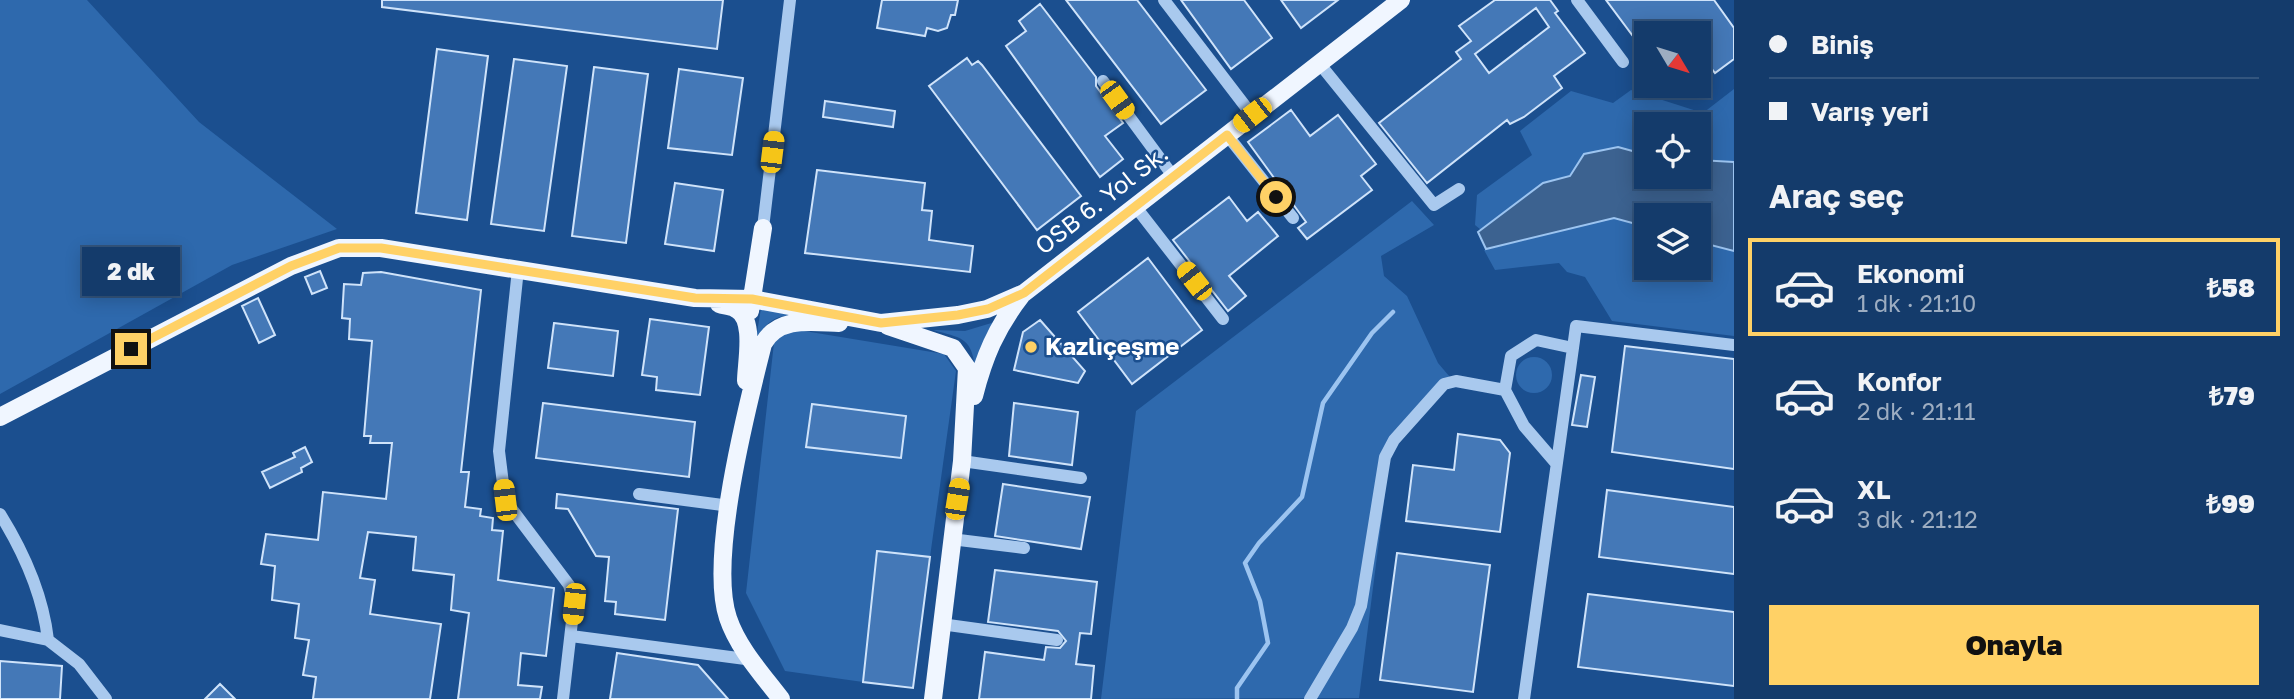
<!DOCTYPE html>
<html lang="tr">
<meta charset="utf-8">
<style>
body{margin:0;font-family:"Golos Text",sans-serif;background:#214673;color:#f1f3f6;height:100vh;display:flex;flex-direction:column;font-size:26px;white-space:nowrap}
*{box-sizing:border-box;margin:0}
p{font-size:23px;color:#9dadc1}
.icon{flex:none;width:38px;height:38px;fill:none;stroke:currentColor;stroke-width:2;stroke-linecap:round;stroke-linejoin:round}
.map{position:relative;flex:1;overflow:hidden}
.sheet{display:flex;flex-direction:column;background:#143b6b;width:560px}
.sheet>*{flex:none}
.top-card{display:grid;align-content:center;height:154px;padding:0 35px;background:#143b6b}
.needle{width:46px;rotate:128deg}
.controls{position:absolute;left:1634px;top:21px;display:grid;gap:14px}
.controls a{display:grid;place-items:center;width:77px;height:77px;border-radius:0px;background:#143b6b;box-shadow:0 4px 18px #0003,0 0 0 2px #33557e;font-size:35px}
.end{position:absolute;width:32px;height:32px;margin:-16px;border:9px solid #ffd166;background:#111;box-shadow:0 0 0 4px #111}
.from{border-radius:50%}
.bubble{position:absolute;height:49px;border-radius:0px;background:#143b6b;box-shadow:0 4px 18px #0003,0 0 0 2px #33557e;font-size:23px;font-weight:800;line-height:49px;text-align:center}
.car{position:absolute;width:21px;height:42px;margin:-21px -10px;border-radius:9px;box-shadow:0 0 5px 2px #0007;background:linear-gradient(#f5c518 24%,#345 0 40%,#f5c518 0 76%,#345 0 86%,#f5c518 0)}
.top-card b{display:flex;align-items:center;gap:24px;height:66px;font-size:26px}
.top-card b+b{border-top:2px solid #33557e}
.top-card i{width:18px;height:18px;background:#f1f3f6}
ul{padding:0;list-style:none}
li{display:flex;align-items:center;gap:21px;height:98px;margin:0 14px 10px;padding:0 21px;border:4px solid transparent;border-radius:0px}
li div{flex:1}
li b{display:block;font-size:26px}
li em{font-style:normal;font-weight:800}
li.selected{border-color:#ffd166}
li>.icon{width:63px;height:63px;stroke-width:1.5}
h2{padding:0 35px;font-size:32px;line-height:84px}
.cta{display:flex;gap:14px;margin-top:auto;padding:14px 35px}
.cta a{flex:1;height:80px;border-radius:0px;background:#ffd166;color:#111;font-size:28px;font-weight:800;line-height:80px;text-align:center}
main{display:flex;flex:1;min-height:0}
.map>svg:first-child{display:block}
</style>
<main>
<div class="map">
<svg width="1734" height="699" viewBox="0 0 1734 699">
<rect width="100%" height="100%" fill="#1b4f8f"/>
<path fill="#2e69ad" d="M0 0H87L199 122 337 229 232 265 0 394Z
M1734 89V166L1699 168V124H1647V162L1572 183 1486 234 1475 225 1477 195 1532 155 1520 131 1571 91 1613 103 1631 90 1703 113Z
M1412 201 1434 225 1381 256 1384 276 1407 296 1438 363 1455 383 1440 386 1391 446 1359 698 1101 699 1136 411Z
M1614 218 1647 227V268H1699V241L1734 250V336L1612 321 1585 277 1567 272 1559 263 1495 270 1484 250Z
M761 308 810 314C782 316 772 313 756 339Z
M998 321 987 333 975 367C971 336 960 338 933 330L965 331Z
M786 328 944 354 956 371 930 557 877 551 863 682 785 671 746 593 774 343Z
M1516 375a18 18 0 1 1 36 0a18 18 0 1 1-36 0Z"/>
<path fill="#3c6290" stroke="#9cc4f0" stroke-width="2" d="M1618 147 1647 155V177H1699V160L1734 162V251L1699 242V215H1647V227L1614 218 1486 249 1478 232 1543 183 1570 176 1584 154Z"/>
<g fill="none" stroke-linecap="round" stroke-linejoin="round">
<path stroke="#9cc4f0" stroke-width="4.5" d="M1237 699V688L1268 643 1260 601 1245 563 1259 543 1302 497 1323 403 1372 333 1393 312"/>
</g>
<path fill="#4478b7" stroke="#cfe3fa" stroke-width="2" fill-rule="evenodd" d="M382 0H723L717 49 382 7Z
M882 0H958L955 15H951L947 28 938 31 927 28 925 36 877 28Z
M1066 0H1137L1206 90 1161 124Z
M1181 0H1244L1272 38 1231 69Z
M1281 0H1338L1301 28Z
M1495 0H1550L1558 11 1555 13 1585 53 1554 76 1562 88 1524 117 1510 124 1507 120 1427 183 1379 123 1461 59 1456 52 1471 41 1459 26ZM1536 8 1549 27 1489 73 1475 54Z
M1606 0H1714L1734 28V59L1715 73 1699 52V33H1647V55Z
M1040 4 1096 77V86L1123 123 1105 136 1123 159 1100 177 1006 46 1026 31 1019 21Z
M437 49 488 56 467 220 416 213Z
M967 58 972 65 978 61 982 65 1081 196 1037 230 929 86Z
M514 59 567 66 544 231 491 224Z
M594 67 648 74 626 243 572 236Z
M679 69 743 78 732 155 668 148Z
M825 101 895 111 893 127 823 117Z
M1291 110 1310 136 1338 115 1376 164 1361 176 1372 190 1307 239 1298 228 1306 222 1248 142Z
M817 170 925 183 922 210 932 211 929 240 973 246 970 272 805 253Z
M675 183 723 190 714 251 665 244Z
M1229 197 1247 221 1258 212 1278 236 1229 276 1246 296 1228 311 1173 240Z
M1148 258 1202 330 1132 384 1078 312Z
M320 271 327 288 312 294 305 277Z
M381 272 481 290 461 472H469L465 507 481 509 480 516 493 518 492 530 503 531 498 580 554 588 546 656 521 653 518 685 542 687 540 699H458L469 613 451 610 454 575 413 570 416 537 368 532 360 578 375 580 370 614 441 624 430 699H313L316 677 303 675 309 640 295 638 299 604 272 600 275 566 261 564 266 534 318 540 323 492 386 499 392 443H370L371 436H364L372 341 349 339 350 319 342 318 344 284 361 285 363 273Z
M258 298 275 335 259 343 242 306Z
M650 319 709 327 700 395 656 390 657 377 642 375Z
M1040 320 1085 371 1078 383 1014 370 1023 332Z
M554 323 618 331 613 376 548 368Z
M1625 346 1734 359V469L1612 452Z
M1581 375 1595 377 1587 427 1572 425Z
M543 403 695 422 689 477 536 458Z
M1014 403 1078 412 1072 465 1009 456Z
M812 404 906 416 901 458 806 447Z
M1458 434 1500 440 1510 453 1500 532 1406 521 1413 465 1454 470Z
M305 447 312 462 301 468 302 472 270 488 262 472 295 457 293 453Z
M1003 484 1090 497 1081 549 995 536Z
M1607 490 1734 507V574L1599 557Z
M557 494 678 509 665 620 615 614 616 602 605 601 609 557 596 556 568 509 556 508Z
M877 551 930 557 913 688 863 682Z
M1397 553 1490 565 1473 692 1380 680Z
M995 570 1097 582 1091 634 1080 633 1076 664 1094 666 1091 699H979L985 652 1044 660 1046 647 1060 648 1066 641 1058 631 988 622Z
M1588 594 1734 612V686L1578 667Z
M617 653 698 665 728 699H610Z
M0 661 62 666 60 699H0Z
M220 684 235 699H205Z"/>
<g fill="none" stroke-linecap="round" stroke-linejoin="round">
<path stroke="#a9c9ee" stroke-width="12" d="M1164 0 1252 115
M1577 0 1623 62
M1319 63 1434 205 1459 189
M1103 81 1173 176
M1227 135 1293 218
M1135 206 1223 319
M763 228 790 0
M518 269 499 451 505 500 569 585 574 604 563 699
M1573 348 1576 326 1734 345
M962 461 1081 478
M639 494 730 506
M0 514C23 551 43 596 48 640
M951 539 1024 548
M941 624 1057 640
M0 630 48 640 79 664 106 699
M571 636 753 660
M1310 699 1352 628 1361 606 1385 457 1394 440 1444 384 1456 381 1505 390
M1524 699 1573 348 1536 340 1511 356 1505 390 1524 426 1555 462"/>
<path stroke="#f0f6ff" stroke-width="18" d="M719 304C724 306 732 306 736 309 756 319 746 363 746 381
M750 311 763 228
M888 326 953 348 967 368 962 461 933 699
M974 396C984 357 996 328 1021 296
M0 417 291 266 339 248H381L695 298 752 299 881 323 958 315 987 309 1024 293 1401 0
M781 699C762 674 738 648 728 618 708 559 747 407 763 344 778 316 812 322 839 323"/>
</g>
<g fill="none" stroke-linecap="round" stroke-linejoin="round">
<path stroke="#ffd166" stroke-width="9" d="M131 349 291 266 339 248H381L695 298 752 299 881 323 958 315 988 309 1024 293 1227 135 1276 197"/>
</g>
<circle fill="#ffd166" stroke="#1b4f8f" stroke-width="2.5" cx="1031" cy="347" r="7"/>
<g text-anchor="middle" stroke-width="5" stroke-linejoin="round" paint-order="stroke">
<g font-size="24" fill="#fff" stroke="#1b4f8f">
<text transform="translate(1102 200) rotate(-38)" y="8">OSB 6. Yol Sk.</text>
</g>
<g font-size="24" font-weight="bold" fill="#fff" stroke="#1b4f8f" text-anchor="start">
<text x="1045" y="355">Kazlıçeşme</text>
</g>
</g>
</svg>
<div class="controls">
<a><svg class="needle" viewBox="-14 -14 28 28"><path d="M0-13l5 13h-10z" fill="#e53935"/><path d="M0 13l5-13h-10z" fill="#9dadc1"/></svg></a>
<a><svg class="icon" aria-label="locate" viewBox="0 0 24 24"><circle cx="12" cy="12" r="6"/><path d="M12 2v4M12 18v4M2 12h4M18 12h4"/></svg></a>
<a><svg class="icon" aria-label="layers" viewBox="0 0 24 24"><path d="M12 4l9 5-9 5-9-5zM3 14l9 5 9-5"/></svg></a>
</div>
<i class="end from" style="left:1276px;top:197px"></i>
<i class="end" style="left:131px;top:349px"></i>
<div class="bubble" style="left:82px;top:247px;width:98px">2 dk</div>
<i class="car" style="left:1117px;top:100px;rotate:144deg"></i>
<i class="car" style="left:1252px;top:115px;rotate:232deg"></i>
<i class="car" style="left:772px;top:152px;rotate:7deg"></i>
<i class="car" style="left:1194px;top:281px;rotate:322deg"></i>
<i class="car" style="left:957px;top:499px;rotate:9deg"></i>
<i class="car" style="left:505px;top:500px;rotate:353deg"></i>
<i class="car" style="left:574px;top:604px;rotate:186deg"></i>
</div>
<section class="sheet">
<div class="top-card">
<b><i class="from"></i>Biniş</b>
<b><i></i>Varış yeri</b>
</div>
<h2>Araç seç</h2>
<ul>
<li class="selected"><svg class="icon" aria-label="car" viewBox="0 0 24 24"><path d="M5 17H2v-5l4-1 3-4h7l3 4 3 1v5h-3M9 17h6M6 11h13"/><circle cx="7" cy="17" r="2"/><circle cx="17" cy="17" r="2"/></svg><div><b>Ekonomi</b><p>1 dk · 21:10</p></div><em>₺58</em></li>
<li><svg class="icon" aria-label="car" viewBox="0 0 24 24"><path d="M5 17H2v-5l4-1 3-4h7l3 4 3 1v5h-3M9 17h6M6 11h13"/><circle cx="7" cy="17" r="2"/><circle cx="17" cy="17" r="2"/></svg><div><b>Konfor</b><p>2 dk · 21:11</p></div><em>₺79</em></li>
<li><svg class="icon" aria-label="car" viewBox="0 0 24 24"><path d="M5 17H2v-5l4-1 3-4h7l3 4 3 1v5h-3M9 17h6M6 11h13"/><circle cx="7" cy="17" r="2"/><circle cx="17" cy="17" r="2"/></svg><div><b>XL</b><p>3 dk · 21:12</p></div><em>₺99</em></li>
</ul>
<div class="cta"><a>Onayla</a></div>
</section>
</main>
